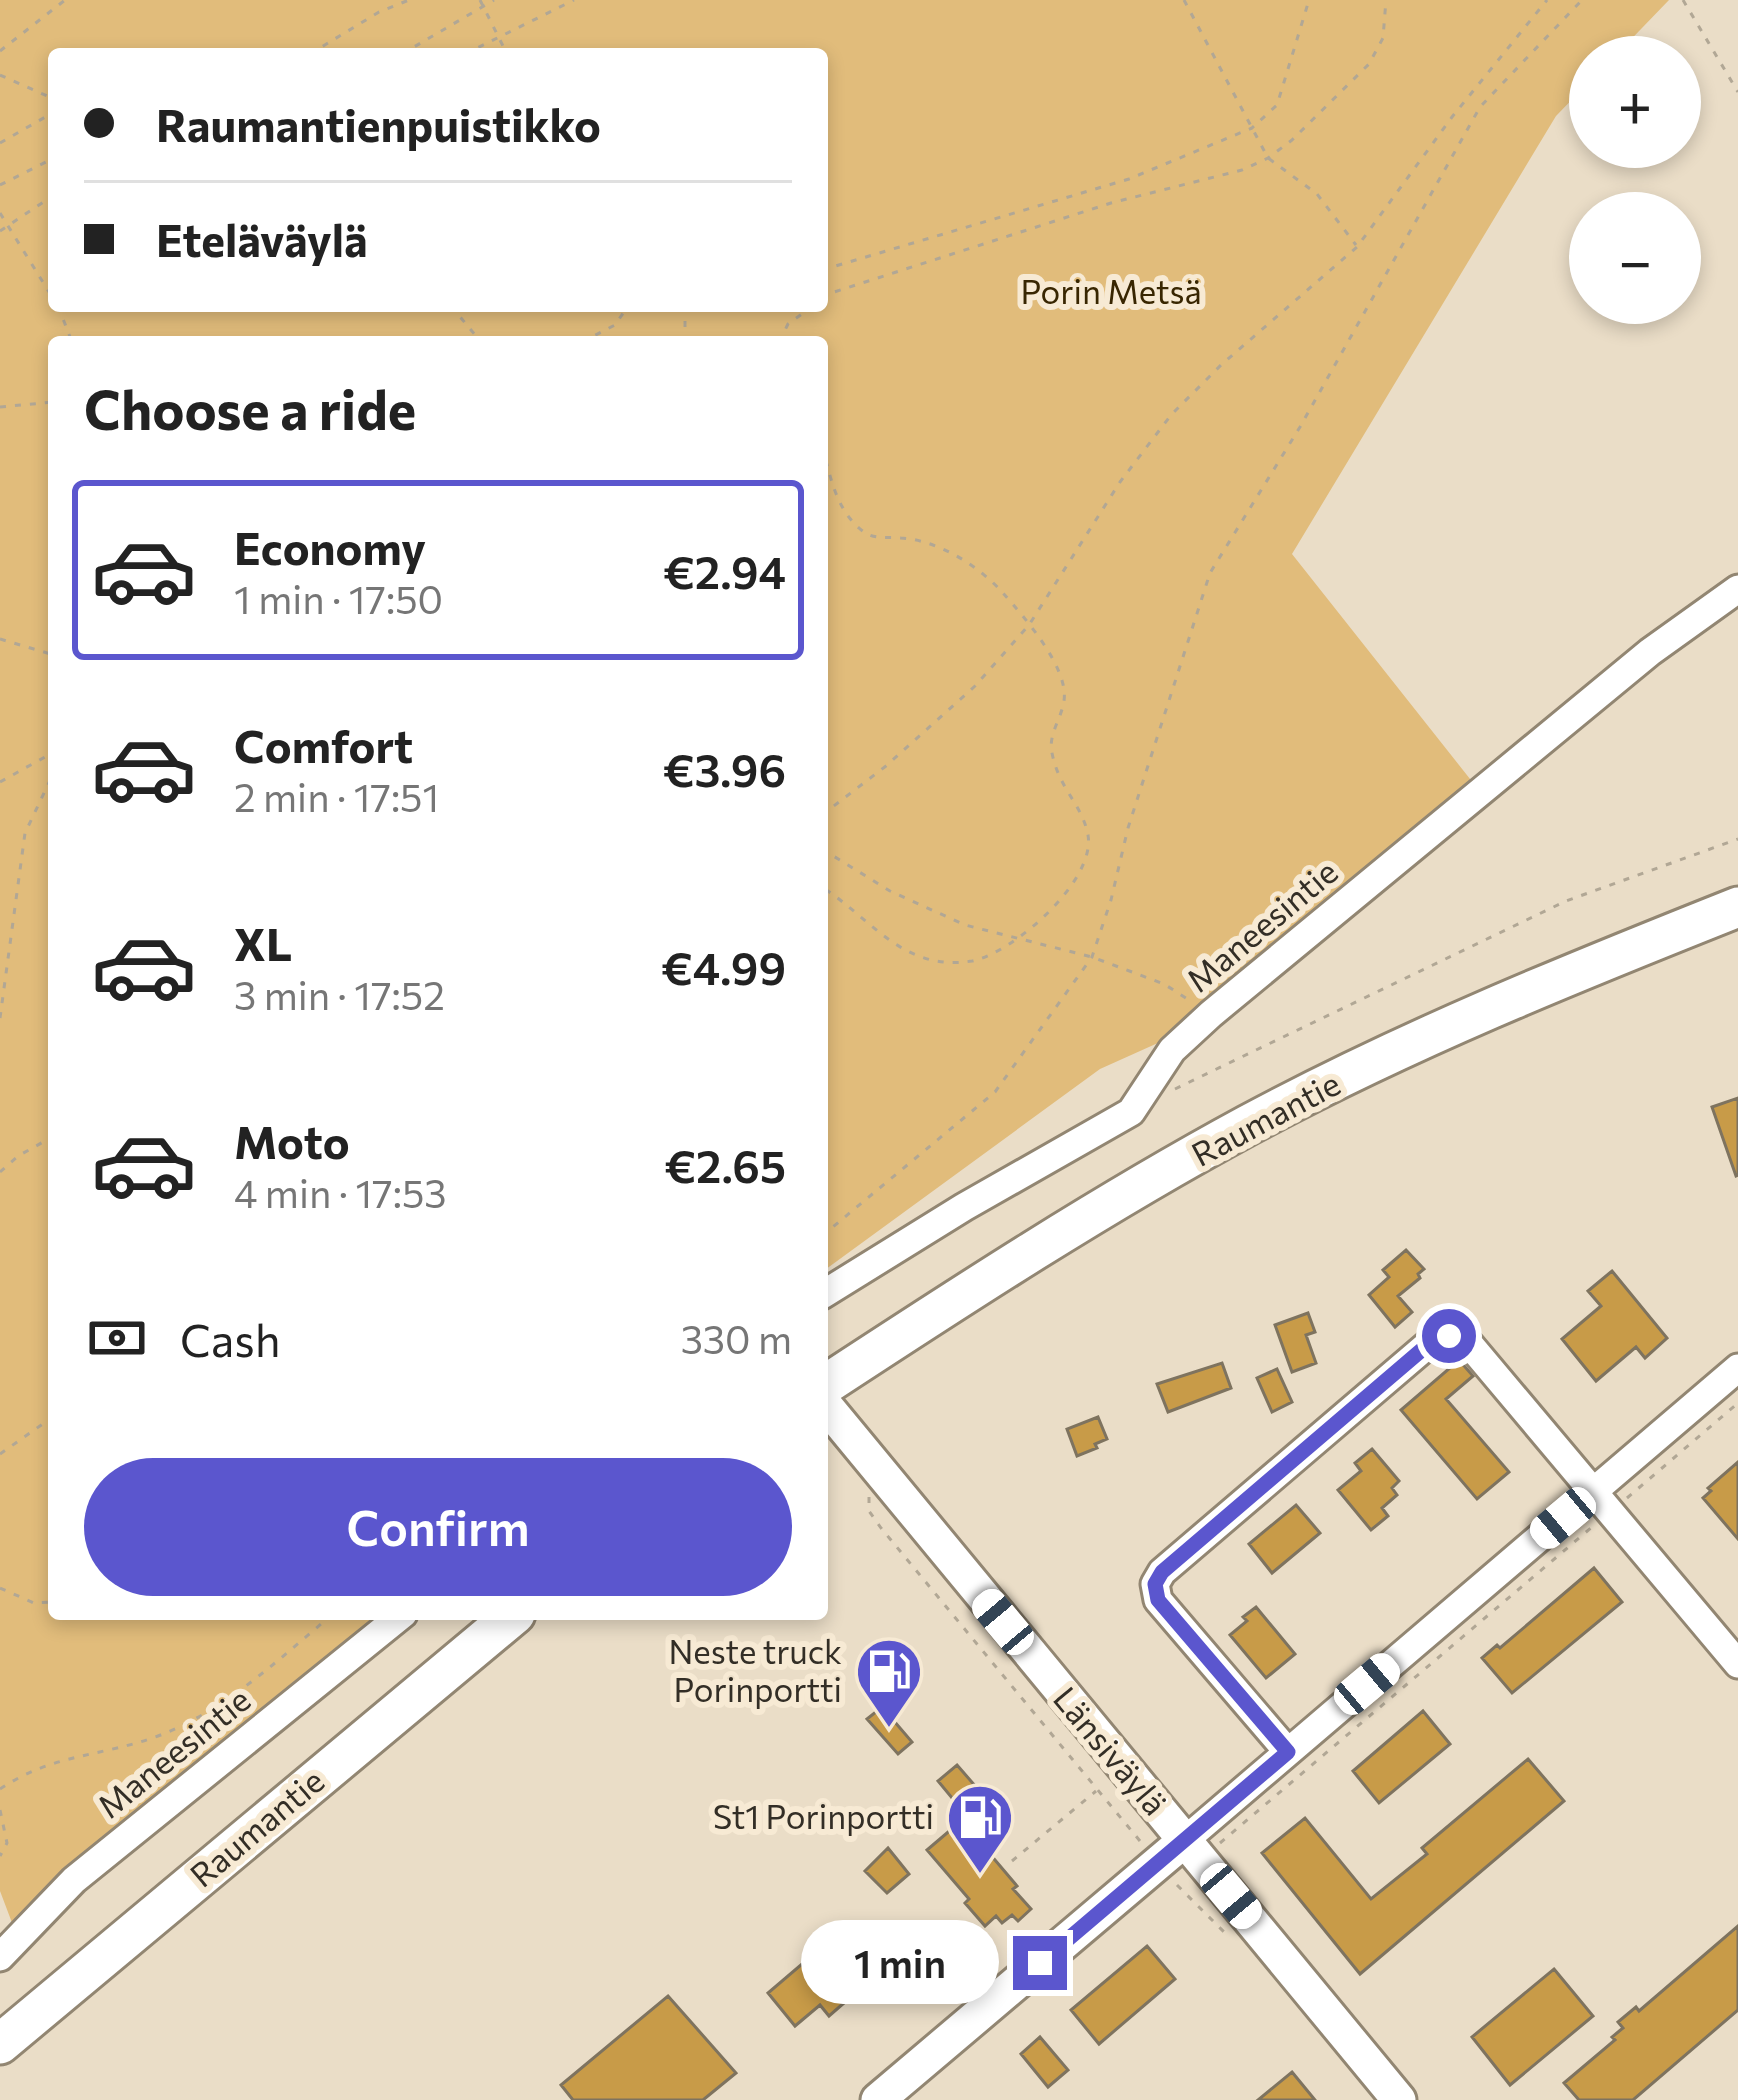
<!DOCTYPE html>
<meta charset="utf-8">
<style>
body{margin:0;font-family:Commissioner,sans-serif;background:#f6f6f6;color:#222;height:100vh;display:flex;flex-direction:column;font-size:45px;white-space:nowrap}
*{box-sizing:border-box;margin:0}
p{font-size:39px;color:#767676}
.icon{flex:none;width:66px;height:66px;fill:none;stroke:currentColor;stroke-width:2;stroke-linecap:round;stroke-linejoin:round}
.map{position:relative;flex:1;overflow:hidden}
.details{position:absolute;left:48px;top:336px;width:780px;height:1284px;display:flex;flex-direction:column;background:#fff;border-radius:12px;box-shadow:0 6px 18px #0003}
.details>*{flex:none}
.guide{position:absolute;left:48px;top:48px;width:780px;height:264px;border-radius:12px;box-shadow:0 6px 18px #0003;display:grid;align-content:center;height:264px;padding:0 36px;background:#fff}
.buttons{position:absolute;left:1569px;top:36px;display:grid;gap:24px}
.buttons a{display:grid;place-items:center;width:132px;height:132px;border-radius:50%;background:#fff;box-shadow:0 6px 18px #0003;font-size:60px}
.end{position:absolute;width:54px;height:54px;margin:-27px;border:15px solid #5b56ce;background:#fff;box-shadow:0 0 0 6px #fff}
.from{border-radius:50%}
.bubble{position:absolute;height:84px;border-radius:42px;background:#fff;box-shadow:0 6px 18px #0003;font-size:39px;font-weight:600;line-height:84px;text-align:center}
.car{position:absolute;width:36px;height:72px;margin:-36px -18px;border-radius:15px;box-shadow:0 0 9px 3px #0007;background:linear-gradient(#fff 24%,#345 0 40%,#fff 0 76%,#345 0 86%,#fff 0)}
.guide b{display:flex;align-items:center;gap:42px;height:114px;font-size:45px}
.guide b+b{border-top:3px solid #e0e0e0}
.guide i{width:30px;height:30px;background:#222}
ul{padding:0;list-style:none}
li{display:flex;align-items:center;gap:36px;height:180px;margin:0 24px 18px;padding:0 12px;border:6px solid transparent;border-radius:12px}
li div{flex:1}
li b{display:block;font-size:45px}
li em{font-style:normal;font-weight:600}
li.selected{border-color:#5b56ce}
li>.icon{width:108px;height:108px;stroke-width:1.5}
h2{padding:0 36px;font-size:54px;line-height:144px}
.pay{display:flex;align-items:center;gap:30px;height:132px;padding:0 36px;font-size:45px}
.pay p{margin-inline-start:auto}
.primary-button{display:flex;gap:24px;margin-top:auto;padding:24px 36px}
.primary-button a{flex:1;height:138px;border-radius:72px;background:#5b56ce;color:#fff;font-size:48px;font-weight:600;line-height:138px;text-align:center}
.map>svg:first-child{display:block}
</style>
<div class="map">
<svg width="1738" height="2100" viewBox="0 0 1738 2100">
<rect width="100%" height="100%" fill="#eaddc7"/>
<path fill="#e1bc7b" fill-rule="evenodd" d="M0 0H1669L1614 57H1590V81L1556 116 1292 554 1474 784 1169 1038 1100 1069 822 1272V342H54V1614H384L68 1866 14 1928 0 1891ZM54 54H822V306H54Z"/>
<path fill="#c89b48" stroke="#7e735f" stroke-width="3" d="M1738 1098V1175L1736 1176 1712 1107Z
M1406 1250 1424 1269 1418 1274 1420 1278 1398 1296 1412 1312 1395 1327 1369 1295 1389 1277 1383 1270Z
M1612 1271 1667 1338 1645 1358 1636 1347 1596 1381 1562 1339 1601 1306 1588 1291Z
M1308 1313 1315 1332 1306 1335 1316 1363 1292 1372 1275 1325Z
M1459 1360 1473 1376 1446 1399 1509 1472 1477 1499 1401 1410Z
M1222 1363 1231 1388 1168 1412 1157 1384Z
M1277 1369 1292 1402 1272 1412 1257 1378Z
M1098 1417 1107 1439 1095 1444 1097 1448 1077 1456 1067 1429Z
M1372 1449 1399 1481 1392 1488 1397 1495 1382 1508 1388 1516 1371 1530 1338 1490 1361 1471 1355 1463Z
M1738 1462V1539L1703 1498 1711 1491 1708 1488Z
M1296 1505 1320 1533 1272 1573 1249 1544Z
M1594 1568 1622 1602 1512 1693 1482 1658 1497 1645 1500 1648Z
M1256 1607 1295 1654 1266 1678 1230 1635 1247 1621 1243 1617Z
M882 1707 912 1742 898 1754 867 1719Z
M1423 1711 1450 1744 1379 1803 1353 1771Z
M1528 1759 1564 1801 1360 1974 1262 1853 1305 1818 1371 1899 1427 1854 1422 1848Z
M957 1765 1003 1818 978 1840 1017 1886 1013 1889 1031 1909 1018 1921 1012 1915 1002 1923 996 1916 985 1926 965 1903 969 1899 927 1850 967 1816 938 1781Z
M888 1848 909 1874 887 1893 865 1871Z
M1738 1926V2010L1633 2100H1579L1564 2083 1615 2040 1612 2037 1623 2028 1618 2022 1636 2007 1639 2011Z
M843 1929 871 1962 851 1979 860 1989 829 2016 820 2005 795 2026 768 1993Z
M1147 1946 1175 1979 1099 2044 1071 2010Z
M1554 1969 1593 2016 1510 2085 1472 2037Z
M668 1996 736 2073 703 2100H573L561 2085Z
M1040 2037 1068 2070 1048 2087 1021 2054Z
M1292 2072 1315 2100H1258Z"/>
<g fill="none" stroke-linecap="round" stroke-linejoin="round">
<defs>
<path id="minor" d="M822 1295 964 1207 1131 1112 1172 1050 1211 1014 1650 652 1738 589
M1288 1752 1158 1600 1155 1584 1162 1572 1431 1342 1449 1337 1465 1339 1738 1664
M1184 1841 1738 1368
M0 1957 74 1880 403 1614"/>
<path id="major" d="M822 1401 1399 2100
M878 2100 1184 1841"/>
<path id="highway" d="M822 1387C961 1296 1102 1204 1248 1125 1406 1040 1572 973 1738 907
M0 2044 515 1614"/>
</defs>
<use href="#minor" stroke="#928672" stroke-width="33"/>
<use href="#major" stroke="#928672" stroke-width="39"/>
<use href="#highway" stroke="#928672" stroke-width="45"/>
<path stroke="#b1a795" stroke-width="3" stroke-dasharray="6 9" stroke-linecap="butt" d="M480 0 507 54
M1184 0 1268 158 1317 194 1356 245
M1683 0 1738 92
M0 51 65 0
M310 54 379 12 409 0
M402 54 494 0
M465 54 574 0
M0 75 54 99
M0 143 54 112
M0 185 54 158
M0 213 54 300
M0 231 54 195
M822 270 1129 179 1252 128 1277 105 1309 0
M822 299 831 293 1111 203 1242 170 1268 158 1292 140 1369 64 1383 38 1386 0
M58 306 72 342
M451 306 481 342
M656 306 684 308
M582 342 615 325 628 306
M685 342V308L695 306
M779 342 788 324 813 306
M0 407 54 402
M822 446C830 474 835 507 859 528 873 541 884 536 901 538 938 540 979 566 1003 593 1025 618 1069 668 1064 701 1061 720 1048 734 1052 753 1059 789 1082 804 1088 835 1096 881 1013 953 972 961 903 972 873 920 822 887
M0 639 54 655
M0 782 54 752
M822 815 886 766 975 686 1029 625 1120 482 1171 415 1221 365 1357 247 1452 117 1547 0
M822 849 890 891 965 925 1092 957 1164 984 1189 1000
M0 1018 25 833 54 772
M1175 1089 1566 901 1738 839
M0 1172 18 1156 54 1136
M822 1236 995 1092 1092 957 1111 900 1128 828 1210 573 1300 427 1480 107 1582 0
M0 1454 54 1416
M869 1497V1511L881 1528 1140 1841
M1627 1498 1738 1403
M0 1588 34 1603 54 1602
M0 1789C54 1753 101 1757 158 1736 225 1711 279 1659 333 1614
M0 1810 7 1843 0 1856
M1220 1843 1592 1527
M1012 1861 1096 1791
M1177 1885 1225 1933"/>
<use href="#minor" stroke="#fff" stroke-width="27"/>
<use href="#major" stroke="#fff" stroke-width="33"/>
<use href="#highway" stroke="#fff" stroke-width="39"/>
</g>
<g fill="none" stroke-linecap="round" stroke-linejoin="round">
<path stroke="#5b56ce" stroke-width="15" d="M1040 1963 1288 1752 1158 1600 1155 1584 1162 1572 1431 1342 1449 1336"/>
</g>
<defs>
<symbol id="fuel-pin" viewBox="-11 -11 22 30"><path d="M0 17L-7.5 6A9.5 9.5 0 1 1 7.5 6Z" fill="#5b56ce" stroke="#f7ead4"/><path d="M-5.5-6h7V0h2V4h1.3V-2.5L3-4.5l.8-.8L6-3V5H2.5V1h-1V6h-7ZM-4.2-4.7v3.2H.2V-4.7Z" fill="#fff"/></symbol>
</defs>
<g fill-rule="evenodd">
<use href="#fuel-pin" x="851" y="1633" width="76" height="104"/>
<use href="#fuel-pin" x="942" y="1779" width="76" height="104"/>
</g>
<g text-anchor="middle" stroke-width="12" stroke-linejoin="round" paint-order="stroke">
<g font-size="33" fill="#382601" stroke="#f7ead4">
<text x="1111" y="304">Porin Metsä</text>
</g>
<g font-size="33" fill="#332e26" stroke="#f7ead4">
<text transform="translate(1262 926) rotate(-40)" y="12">Maneesintie</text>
<text transform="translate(1266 1119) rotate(-28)" y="12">Raumantie</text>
<text transform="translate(1110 1751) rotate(50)" y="12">Länsiväylä</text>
<text transform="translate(174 1753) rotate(-39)" y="12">Maneesintie</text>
<text transform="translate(257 1828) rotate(-40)" y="12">Raumantie</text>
</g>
<g font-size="33" fill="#332e26" stroke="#f7ead4" text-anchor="end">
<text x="842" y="1664">Neste truck<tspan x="842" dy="38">Porinportti</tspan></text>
<text x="934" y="1829">St1 Porinportti</text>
</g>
</g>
</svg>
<div class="buttons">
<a>+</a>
<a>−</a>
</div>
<i class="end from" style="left:1449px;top:1336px"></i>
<i class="end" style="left:1040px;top:1963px"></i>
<div class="bubble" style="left:801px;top:1920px;width:198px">1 min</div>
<i class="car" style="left:1563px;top:1518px;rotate:230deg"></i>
<i class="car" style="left:1003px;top:1622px;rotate:320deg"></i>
<i class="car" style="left:1367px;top:1684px;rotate:50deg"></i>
<i class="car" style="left:1231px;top:1896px;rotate:140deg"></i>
<div class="guide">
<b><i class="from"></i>Raumantienpuistikko</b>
<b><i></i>Eteläväylä</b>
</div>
<section class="details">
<h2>Choose a ride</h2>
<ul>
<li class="selected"><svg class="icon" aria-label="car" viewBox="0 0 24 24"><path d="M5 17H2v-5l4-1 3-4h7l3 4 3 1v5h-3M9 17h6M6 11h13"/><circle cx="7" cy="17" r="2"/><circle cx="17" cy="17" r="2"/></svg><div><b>Economy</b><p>1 min · 17:50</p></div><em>€2.94</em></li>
<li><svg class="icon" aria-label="car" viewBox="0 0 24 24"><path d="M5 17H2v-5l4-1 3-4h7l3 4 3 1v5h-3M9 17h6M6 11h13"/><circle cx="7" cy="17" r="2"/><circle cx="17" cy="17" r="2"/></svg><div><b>Comfort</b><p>2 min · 17:51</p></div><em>€3.96</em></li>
<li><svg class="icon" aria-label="car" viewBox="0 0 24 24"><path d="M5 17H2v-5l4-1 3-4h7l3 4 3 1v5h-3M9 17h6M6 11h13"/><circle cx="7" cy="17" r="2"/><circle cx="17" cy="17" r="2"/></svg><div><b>XL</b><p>3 min · 17:52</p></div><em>€4.99</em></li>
<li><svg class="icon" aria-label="car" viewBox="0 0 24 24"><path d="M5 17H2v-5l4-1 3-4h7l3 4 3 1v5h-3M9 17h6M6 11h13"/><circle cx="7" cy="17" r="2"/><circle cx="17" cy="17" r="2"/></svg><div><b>Moto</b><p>4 min · 17:53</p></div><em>€2.65</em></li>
</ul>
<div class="pay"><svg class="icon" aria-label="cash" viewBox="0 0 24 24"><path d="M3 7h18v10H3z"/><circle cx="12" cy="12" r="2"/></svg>Cash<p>330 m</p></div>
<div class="primary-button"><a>Confirm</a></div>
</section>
</div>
